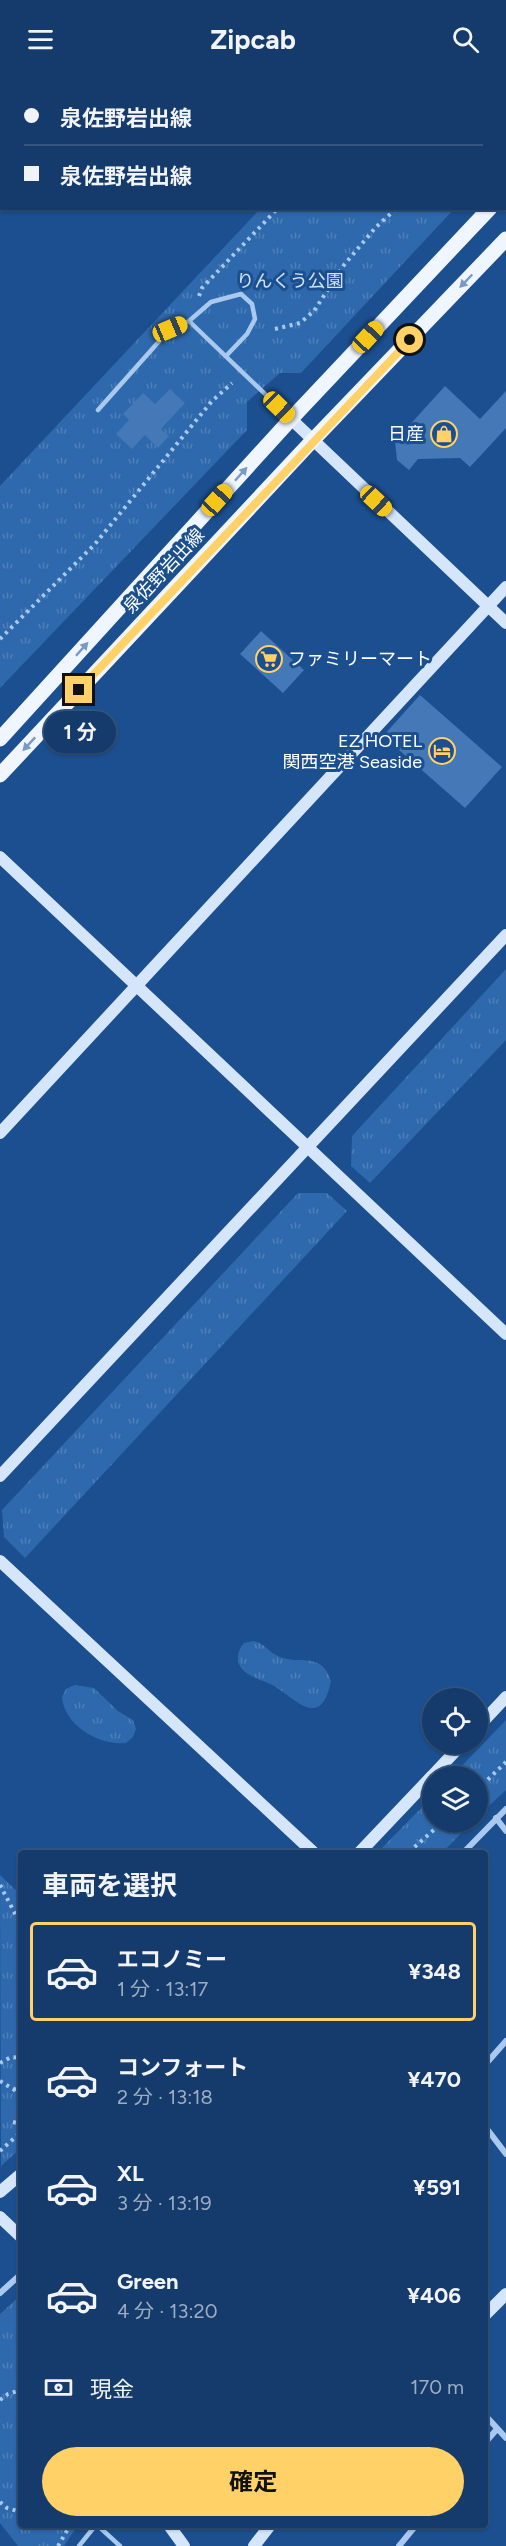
<!DOCTYPE html>
<html lang="ja">
<meta charset="utf-8">
<style>
body{margin:0;font-family:Figtree,"Noto Sans JP",sans-serif;background:#1d4271;color:#f1f3f6;height:100vh;display:flex;flex-direction:column;font-size:22px;white-space:nowrap}
*{box-sizing:border-box;margin:0}
p{font-size:20px;color:#9dadc1}
.icon{flex:none;width:33px;height:33px;fill:none;stroke:currentColor;stroke-width:2;stroke-linecap:round;stroke-linejoin:round}
.map{position:relative;flex:1;overflow:hidden}
.drawer{position:absolute;left:18px;top:1772px;width:470px;height:678px;display:flex;flex-direction:column;background:#143b6b;border-radius:6px;box-shadow:0 2px 4px #0004,0 0 0 2px #33557e}
.drawer>*{flex:none}
.top-card{position:absolute;left:0px;top:0px;width:507px;height:132px;box-shadow:0 2px 4px #0004,0 0 0 2px #33557e;display:grid;align-content:center;height:132px;padding:0 24px;background:#143b6b}
.buttons{position:absolute;left:422px;top:1610px;display:grid;gap:12px}
.buttons a{display:grid;place-items:center;width:66px;height:66px;border-radius:50%;background:#143b6b;box-shadow:0 2px 4px #0004,0 0 0 2px #33557e;font-size:30px}
.end{position:absolute;width:27px;height:27px;margin:-14px;border:8px solid #ffd166;background:#111;box-shadow:0 0 0 3px #111}
.from{border-radius:50%}
.bubble{position:absolute;height:42px;border-radius:21px;background:#143b6b;box-shadow:0 2px 4px #0004,0 0 0 2px #33557e;font-size:20px;font-weight:700;line-height:42px;text-align:center}
.car{position:absolute;width:18px;height:36px;margin:-18px -9px;border-radius:8px;box-shadow:0 0 4px 2px #0007;background:linear-gradient(#f5c518 24%,#345 0 40%,#f5c518 0 76%,#345 0 86%,#f5c518 0)}
.top-card b{display:flex;align-items:center;gap:21px;height:57px;font-size:22px}
.top-card b+b{border-top:2px solid #33557e}
.top-card i{width:15px;height:15px;background:#f1f3f6}
ul{padding:0;list-style:none}
li{display:flex;align-items:center;gap:18px;height:99px;margin:0 12px 9px;padding:0 12px;border:3px solid transparent;border-radius:6px}
li div{flex:1}
li b{display:block;font-size:22px}
li em{font-style:normal;font-weight:700}
li.active{border-color:#ffd166}
li>.icon{width:54px;height:54px;stroke-width:1.5}
h2{padding:0 24px;font-size:27px;line-height:72px}
.pay{display:flex;align-items:center;gap:15px;height:66px;padding:0 24px;font-size:22px}
.pay p{margin-inline-start:auto}
.action{display:flex;gap:12px;margin-top:auto;padding:12px 24px}
.action a{flex:1;height:69px;border-radius:36px;background:#ffd166;color:#111;font-size:24px;font-weight:700;line-height:69px;text-align:center}
header{display:flex;justify-content:space-between;align-items:center;height:78px;padding:0 24px;background:#143b6b;font-size:27px;font-weight:700}
.map>svg:first-child{display:block}
</style>
<header><svg class="icon" aria-label="menu" viewBox="0 0 24 24"><path d="M4 6h16M4 12h16M4 18h16"/></svg>Zipcab<svg class="icon" aria-label="search" viewBox="0 0 24 24"><circle cx="10" cy="10" r="6"/><path d="M15 15l6 6"/></svg></header>
<div class="map">
<svg width="506" height="2468" viewBox="0 0 506 2468">
<defs>
<pattern id="park-tufts" width="24" height="20" patternUnits="userSpaceOnUse" patternTransform="scale(1.5)"><rect width="24" height="20" fill="#2e69ad"/><path d="M3 7l-1-3M5 7V3M7 7l1-3M15 17l-1-3M17 17v-4M19 17l1-3" fill="none" stroke="#4d80b9"/></pattern>
<pattern id="water-waves" width="16" height="10" patternUnits="userSpaceOnUse" patternTransform="scale(1.5)"><rect width="16" height="10" fill="#3c6290"/><path d="M0 5q4-4 8 0t8 0" fill="none" stroke="#597aa1"/></pattern>
</defs>
<rect width="100%" height="100%" fill="#1b4f8f"/>
<path fill="url(#park-tufts)" d="M382 0H506V75V2L380 1Z
M260 131H454L301 295H280L247 324V352L0 610V408Z
M506 891V962L370 1105 351 1088 352 1058Z
M298 1115H327L347 1133 25 1480 4 1459 2 1432Z
M253 1563C264 1565 267 1572 276 1577 297 1589 321 1571 331 1603 321 1653 296 1621 274 1608 263 1601 244 1599 239 1586 236 1578 239 1571 244 1565Z
M75 1607 94 1610 118 1633 133 1642 136 1651 133 1659 126 1665C99 1668 64 1647 62 1619L66 1611Z
M506 1642V1712L477 1739V1698H452Z
M432 1719V1743H473L443 1774H378Z
M0 1797 21 1817V2070L1 2088Z
M21 2217V2446L78 2447 64 2468H18L0 2445V2236Z"/>
<path fill="url(#water-waves)" stroke="#9cc4f0" stroke-width="1.5" d="M0 0H155L2 2 0 90Z"/>
<path fill="#4478b7" d="M445 308 480 341 506 313V350L470 389 460 380 418 381 409 392 397 382 395 363Z
M170 311 185 325 161 351 169 358 158 370 145 357 132 371 116 356 129 342 123 336 143 315 155 326Z
M261 553 304 592 283 615 240 576Z
M420 617 502 689 465 730 383 658Z"/>
<g fill="none" stroke-linecap="round" stroke-linejoin="round">
<path stroke="#a9c9ee" stroke-width="4" stroke-dasharray="3 4.5" stroke-linecap="butt" d="M497 0 498 2
M399 2 400 0
M471 2 474 0
M199 218 202 210 278 130
M275 251 300 245 314 233 344 187 376 149 397 130
M0 561 95 466 212 323 232 305
M477 1712 506 1684
M409 1774 444 1743
M0 1807 21 1847
M0 1985 11 1979 21 1980
M0 2003 21 2016
M14 2012 21 2004
M13 2044 21 2046
M0 2073 21 2054
M0 2322 8 2316 21 2312
M0 2424 7 2430 21 2434
M58 2468 71 2446"/>
<path stroke="#a9c9ee" stroke-width="4.5" d="M189 243 289 339
M98 332 170 251 189 243 211 224 241 216 252 226 255 241 247 256 226 278
M96 2446 120 2468
M79 2468 95 2448"/>
<path stroke="#a9c9ee" stroke-width="6" d="M496 1740 506 1753
M464 1774 506 1731
M484 1988 506 1963
M484 2047 506 2076
M0 2215 21 2196
M484 2336 506 2360
M484 2366 497 2351
M399 2468 417 2446"/>
<path stroke="#d6e6fa" stroke-width="12" d="M291 341 506 545
M0 779 506 1256
M0 1055 506 509
M0 1398 506 857
M0 1483 313 1774
M477 1650 506 1619
M432 1698 463 1665
M360 1774 432 1698
M0 2114 21 2096
M0 2139 21 2159
M484 2238 506 2216
M168 2446 184 2468
M254 2468 271 2446"/>
<path stroke="#f0f6ff" stroke-width="15" d="M506 114V113
M0 661 291 341 490 130
M0 697 312 363 506 161"/>
</g>
<defs><path id="oneway-solid" d="M-6-.8H1V-3.2L6.5 0L1 3.2V.8H-6Z" transform="scale(1.5)"/></defs>
<g fill="#7b9ac1">
<use href="#oneway-solid" transform="translate(466 203) rotate(134)"/>
<use href="#oneway-solid" transform="translate(241 396) rotate(-48)"/>
<use href="#oneway-solid" transform="translate(82 571) rotate(-48)"/>
<use href="#oneway-solid" transform="translate(29 666) rotate(133)"/>
</g>
<g fill="none" stroke-linecap="round" stroke-linejoin="round">
<path stroke="#ffd166" stroke-width="8" d="M79 612 410 262"/>
</g>
<defs>
<symbol id="shop-ring" viewBox="-11 -11 22 22"><circle r="9.5" fill="#1b4f8f" stroke="#ffd166" stroke-width="1.5"/><path d="M-5-2.5h2.3a2.7 3.5 0 0 1 5.4 0H5L5.5 6h-11ZM-1.5-2.5h3a1.5 2.3 0 0 0-3 0Z" fill="#ffd166"/></symbol>
<symbol id="supermarket-ring" viewBox="-11 -11 22 22"><circle r="9.5" fill="#1b4f8f" stroke="#ffd166" stroke-width="1.5"/><path d="M-6-5.5h2.5l.6 2H6L4.5 2H-2.5L-4.4-4H-6ZM-1.5 3.2a1.3 1.3 0 1 0 .1 0ZM3 3.2a1.3 1.3 0 1 0 .1 0Z" fill="#ffd166"/></symbol>
<symbol id="hotel-ring" viewBox="-11 -11 22 22"><circle r="9.5" fill="#1b4f8f" stroke="#ffd166" stroke-width="1.5"/><path d="M-6-4.5h1.5V1H6V5H4.5V3h-9V5H-6ZM-4 0a1.8 1.8 0 1 1 3.6 0ZM.5 0V-2.5h3Q6-2.5 6 0Z" fill="#ffd166"/></symbol>
</defs>
<g fill-rule="evenodd">
<use href="#shop-ring" x="429" y="341" width="30" height="30"/>
<use href="#supermarket-ring" x="254" y="566" width="30" height="30"/>
<use href="#hotel-ring" x="427" y="658" width="30" height="30"/>
</g>
<g text-anchor="middle" stroke-width="6" stroke-linejoin="round" paint-order="stroke">
<g font-size="18" fill="#cfe3fa" stroke="#1b4f8f">
<text x="290" y="209">りんくう公園</text>
</g>
<g font-size="18" fill="#fff" stroke="#1b4f8f" text-anchor="end">
<text x="424" y="362">日産</text>
<text x="288" y="587" text-anchor="start">ファミリーマート</text>
<text x="422" y="669">EZ HOTEL<tspan x="422" dy="21">関西空港 Seaside</tspan></text>
</g>
<g font-size="18" fill="#fff" stroke="#1b4f8f">
<text transform="translate(164 493) rotate(-47)" y="6">泉佐野岩出線</text>
</g>
</g>
</svg>
<div class="buttons">
<a><svg class="icon" aria-label="locate" viewBox="0 0 24 24"><circle cx="12" cy="12" r="6"/><path d="M12 2v4M12 18v4M2 12h4M18 12h4"/></svg></a>
<a><svg class="icon" aria-label="layers" viewBox="0 0 24 24"><path d="M12 4l9 5-9 5-9-5zM3 14l9 5 9-5"/></svg></a>
</div>
<i class="end from" style="left:410px;top:262px"></i>
<i class="end" style="left:79px;top:612px"></i>
<div class="bubble" style="left:44px;top:633px;width:72px">1 分</div>
<i class="car" style="left:170px;top:251px;rotate:67deg"></i>
<i class="car" style="left:368px;top:259px;rotate:43deg"></i>
<i class="car" style="left:279px;top:329px;rotate:134deg"></i>
<i class="car" style="left:217px;top:422px;rotate:42deg"></i>
<i class="car" style="left:376px;top:423px;rotate:133deg"></i>
<div class="top-card">
<b><i class="from"></i>泉佐野岩出線</b>
<b><i></i>泉佐野岩出線</b>
</div>
<section class="drawer">
<h2>車両を選択</h2>
<ul>
<li class="active"><svg class="icon" aria-label="car" viewBox="0 0 24 24"><path d="M5 17H2v-5l4-1 3-4h7l3 4 3 1v5h-3M9 17h6M6 11h13"/><circle cx="7" cy="17" r="2"/><circle cx="17" cy="17" r="2"/></svg><div><b>エコノミー</b><p>1 分 · 13:17</p></div><em>¥348</em></li>
<li><svg class="icon" aria-label="car" viewBox="0 0 24 24"><path d="M5 17H2v-5l4-1 3-4h7l3 4 3 1v5h-3M9 17h6M6 11h13"/><circle cx="7" cy="17" r="2"/><circle cx="17" cy="17" r="2"/></svg><div><b>コンフォート</b><p>2 分 · 13:18</p></div><em>¥470</em></li>
<li><svg class="icon" aria-label="car" viewBox="0 0 24 24"><path d="M5 17H2v-5l4-1 3-4h7l3 4 3 1v5h-3M9 17h6M6 11h13"/><circle cx="7" cy="17" r="2"/><circle cx="17" cy="17" r="2"/></svg><div><b>XL</b><p>3 分 · 13:19</p></div><em>¥591</em></li>
<li><svg class="icon" aria-label="car" viewBox="0 0 24 24"><path d="M5 17H2v-5l4-1 3-4h7l3 4 3 1v5h-3M9 17h6M6 11h13"/><circle cx="7" cy="17" r="2"/><circle cx="17" cy="17" r="2"/></svg><div><b>Green</b><p>4 分 · 13:20</p></div><em>¥406</em></li>
</ul>
<div class="pay"><svg class="icon" aria-label="cash" viewBox="0 0 24 24"><path d="M3 7h18v10H3z"/><circle cx="12" cy="12" r="2"/></svg>現金<p>170 m</p></div>
<div class="action"><a>確定</a></div>
</section>
</div>
